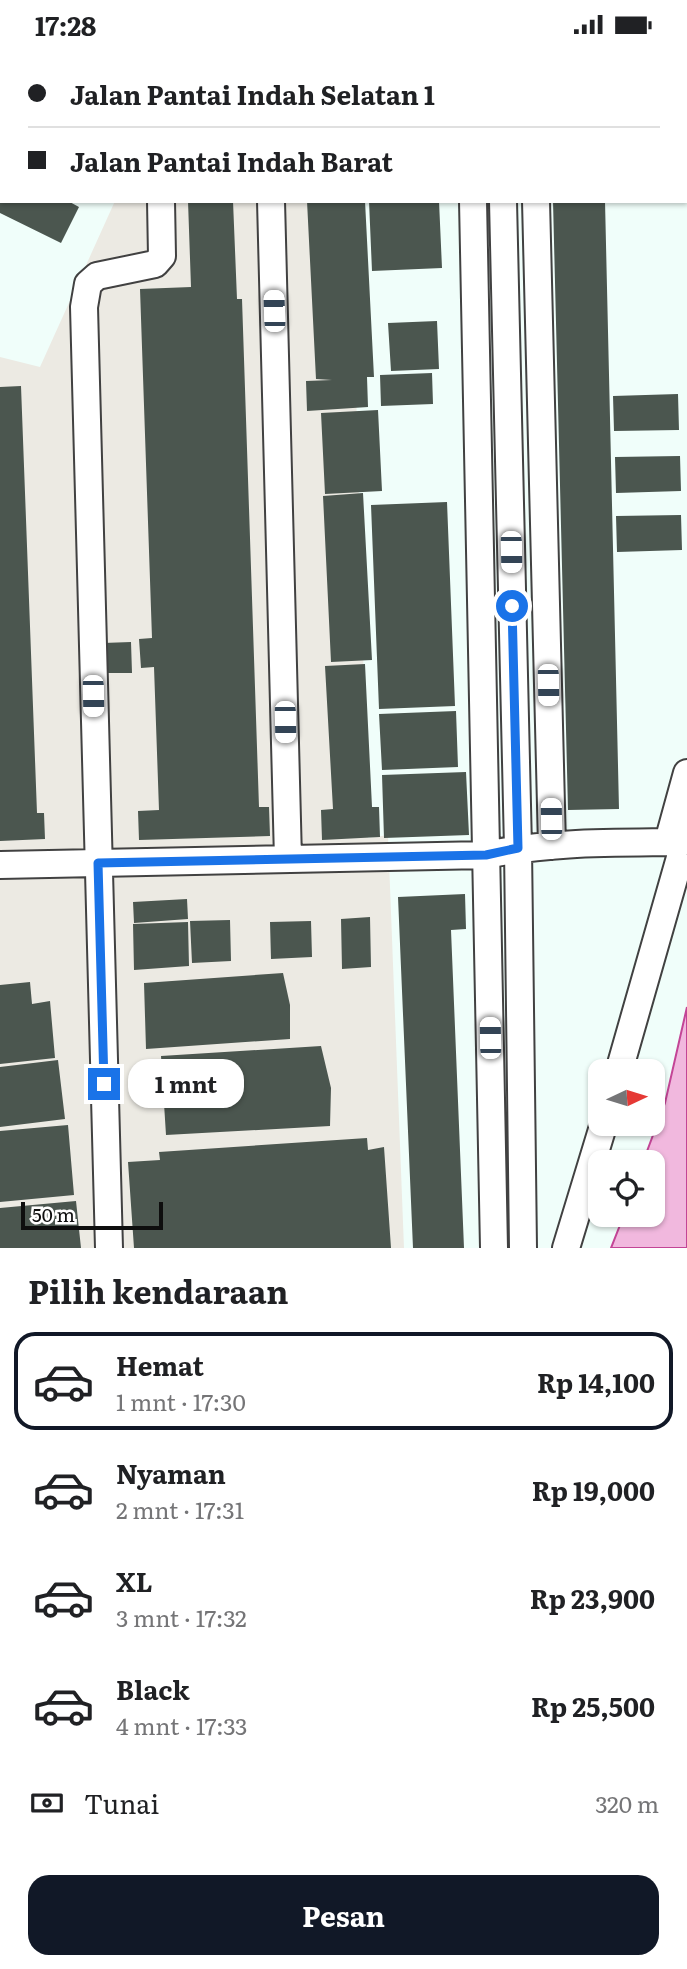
<!DOCTYPE html>
<html lang="id">
<meta charset="utf-8">
<style>
body{margin:0;font-family:Literata,serif;background:#f2f2f2;color:#202124;height:100vh;display:flex;flex-direction:column;font-size:26px;white-space:nowrap}
*{box-sizing:border-box;margin:0}
p{font-size:23px;color:#757577}
.icon{flex:none;width:38px;height:38px;fill:none;stroke:currentColor;stroke-width:2;stroke-linecap:round;stroke-linejoin:round}
.map{position:relative;height:1199px;overflow:hidden}
.panel{display:flex;flex-direction:column;background:#fff;flex:1}
.panel>*{flex:none}
.hud{position:absolute;left:0px;top:0px;width:688px;height:154px;box-shadow:0 2px 5px #0004;display:grid;align-content:center;height:154px;padding:0 28px;background:#fff}
.needle{width:46px;rotate:86deg}
.tools{position:absolute;left:588px;top:1010px;display:grid;gap:14px}
.tools a{display:grid;place-items:center;width:77px;height:77px;border-radius:14px;background:#fff;box-shadow:0 2px 5px #0004;font-size:35px}
.scale{position:absolute;left:21px;bottom:18px;width:142px;box-sizing:border-box;padding-left:7px;border:4px solid #0e0e0e;border-top:0;font-size:19px;line-height:24px;white-space:nowrap;color:#0e0e0e;-webkit-text-stroke:5px #fff;paint-order:stroke}
.end{position:absolute;width:32px;height:32px;margin:-16px;border:9px solid #1a73e8;background:#fff;box-shadow:0 0 0 4px #fff}
.from{border-radius:50%}
.bubble{position:absolute;height:49px;border-radius:21px;background:#fff;box-shadow:0 2px 5px #0004;font-size:23px;font-weight:700;line-height:49px;text-align:center}
.car{position:absolute;width:21px;height:42px;margin:-21px -10px;border-radius:9px;box-shadow:0 0 5px 2px #0007;background:linear-gradient(#fff 24%,#345 0 40%,#fff 0 76%,#345 0 86%,#fff 0)}
.hud b{display:flex;align-items:center;gap:24px;height:66px;font-size:26px}
.hud b+b{border-top:2px solid #e0e0e0}
.hud i{width:18px;height:18px;background:#202124}
ul{padding:0;list-style:none}
li{display:flex;align-items:center;gap:21px;height:98px;margin:0 14px 10px;padding:0 14px;border:4px solid transparent;border-radius:21px}
li div{flex:1}
li b{display:block;font-size:26px}
li em{font-style:normal;font-weight:700}
li.on{border-color:#111827}
li>.icon{width:63px;height:63px;stroke-width:1.5}
h2{padding:0 28px;font-size:32px;line-height:84px}
.pay{display:flex;align-items:center;gap:18px;height:77px;padding:0 28px;font-size:26px}
.pay p{margin-inline-start:auto}
.button{display:flex;gap:14px;margin-top:auto;padding:14px 28px}
.button a{flex:1;height:80px;border-radius:21px;background:#111827;color:#fff;font-size:28px;font-weight:700;line-height:80px;text-align:center}
.status{display:flex;justify-content:space-between;align-items:center;height:49px;padding:0 35px;background:#fff;direction:ltr}
.status svg{height:19px;fill:currentColor}
.map>svg:first-child{display:block}
</style>
<div class="status"><b>17:28</b><svg viewBox="0 0 49 12"><path d="M0 12V9h3v3zM5 12V6h3v6zM10 12V3h3v9zM15 12V0h3v12zM26 1h20v11H26zM47 4h2v5h-2z"/></svg></div>
<div class="map">
<svg width="687" height="1199" viewBox="0 0 687 1199">
<rect width="100%" height="100%" fill="#f0fefa"/>
<path fill="#eceae3" d="M115 152H351L368 789 388 786 404 1199H0V308L40 318Z"/>
<path fill="#f1b8de" stroke="#c34596" stroke-width="2" d="M687 958V1199H611L624 1166H653V1113H643L665 1054Z"/>
<path fill="#4b564f" d="M0 152H68L79 158 61 194 0 164Z
M188 152H233L237 250H242L259 758H269L270 787 139 791 138 762 159 761 154 618 141 619 139 590 152 589 140 240 191 238Z
M307 152H365L374 328H367L368 358 307 362 306 332 332 331 316 330Z
M369 152H439L442 219 372 222Z
M553 152H605L619 760 568 761Z
M437 272 439 320 391 322 388 274Z
M432 324 433 355 381 357 380 326Z
M21 337 37 764H44L45 790 0 792V338Z
M678 345 679 381 614 382 613 347Z
M378 361 382 442 325 445 321 364Z
M680 407 681 442 616 444 615 408Z
M363 444 372 611 331 613 323 447Z
M447 453 455 657 379 660 371 456Z
M681 466 682 501 617 503 616 467Z
M131 593 132 624H105L103 594Z
M365 615 372 758H379L380 788 322 791 321 761 333 760 325 617Z
M456 662 458 718 382 721 379 665Z
M466 723 469 786 384 789 382 726Z
M465 845 466 880 451 881 464 1199H413L398 848Z
M187 850 188 870 134 874 133 853Z
M370 868 371 918 342 920 341 870Z
M230 871 231 912 192 914 190 872Z
M311 872 312 908 271 910 270 873Z
M188 873 189 917 134 921 133 875Z
M283 924 290 956V990L146 1000 144 934Z
M30 933 32 955 50 952 55 1009 0 1015V936Z
M321 997 331 1039 330 1077 166 1086 161 1007Z
M58 1011 65 1070 0 1078V1018Z
M68 1076 74 1146 0 1153V1082Z
M367 1089 368 1101 384 1098 391 1199H134L128 1113 160 1111 159 1103Z
M76 1152 81 1199H0V1159Z"/>
<g fill="none" stroke-linecap="round" stroke-linejoin="round">
<defs>
<path id="minor" d="M158 0V2
M267 0V2
M470 0V2
M500 0V2
M533 0V2
M271 152 288 810
M473 152 494 1199
M503 152 518 799 523 1199
M536 152 552 797
M668 793 687 724
M0 816 486 806C551 792 618 794 684 793
M619 1022 687 784
M109 1199 84 258 88 235 97 227 155 215 162 207 161 152
M566 1199 604 1074"/>
</defs>
<use href="#minor" stroke="#414141" stroke-width="30"/>
<use href="#minor" stroke="#fff" stroke-width="26"/>
</g>
<g fill="none" stroke-linecap="round" stroke-linejoin="round">
<path stroke="#1a73e8" stroke-width="9" d="M104 1035 98 814 486 806 518 799 512 557"/>
</g>
</svg>
<div class="tools">
<a><svg class="needle" viewBox="-14 -14 28 28"><path d="M0-13l5 13h-10z" fill="#e53935"/><path d="M0 13l5-13h-10z" fill="#757577"/></svg></a>
<a><svg class="icon" aria-label="locate" viewBox="0 0 24 24"><circle cx="12" cy="12" r="6"/><path d="M12 2v4M12 18v4M2 12h4M18 12h4"/></svg></a>
</div>
<div class="scale">50 m</div>
<i class="end from" style="left:512px;top:557px"></i>
<i class="end" style="left:104px;top:1035px"></i>
<div class="bubble" style="left:128px;top:1010px;width:116px">1 mnt</div>
<i class="car" style="left:274px;top:262px;rotate:358deg"></i>
<i class="car" style="left:511px;top:503px;rotate:179deg"></i>
<i class="car" style="left:548px;top:636px;rotate:179deg"></i>
<i class="car" style="left:93px;top:647px;rotate:179deg"></i>
<i class="car" style="left:285px;top:673px;rotate:179deg"></i>
<i class="car" style="left:551px;top:770px;rotate:359deg"></i>
<i class="car" style="left:490px;top:989px;rotate:359deg"></i>
<div class="hud">
<b><i class="from"></i>Jalan Pantai Indah Selatan 1</b>
<b><i></i>Jalan Pantai Indah Barat</b>
</div>
</div>
<section class="panel">
<h2>Pilih kendaraan</h2>
<ul>
<li class="on"><svg class="icon" aria-label="car" viewBox="0 0 24 24"><path d="M5 17H2v-5l4-1 3-4h7l3 4 3 1v5h-3M9 17h6M6 11h13"/><circle cx="7" cy="17" r="2"/><circle cx="17" cy="17" r="2"/></svg><div><b>Hemat</b><p>1 mnt · 17:30</p></div><em>Rp 14,100</em></li>
<li><svg class="icon" aria-label="car" viewBox="0 0 24 24"><path d="M5 17H2v-5l4-1 3-4h7l3 4 3 1v5h-3M9 17h6M6 11h13"/><circle cx="7" cy="17" r="2"/><circle cx="17" cy="17" r="2"/></svg><div><b>Nyaman</b><p>2 mnt · 17:31</p></div><em>Rp 19,000</em></li>
<li><svg class="icon" aria-label="car" viewBox="0 0 24 24"><path d="M5 17H2v-5l4-1 3-4h7l3 4 3 1v5h-3M9 17h6M6 11h13"/><circle cx="7" cy="17" r="2"/><circle cx="17" cy="17" r="2"/></svg><div><b>XL</b><p>3 mnt · 17:32</p></div><em>Rp 23,900</em></li>
<li><svg class="icon" aria-label="car" viewBox="0 0 24 24"><path d="M5 17H2v-5l4-1 3-4h7l3 4 3 1v5h-3M9 17h6M6 11h13"/><circle cx="7" cy="17" r="2"/><circle cx="17" cy="17" r="2"/></svg><div><b>Black</b><p>4 mnt · 17:33</p></div><em>Rp 25,500</em></li>
</ul>
<div class="pay"><svg class="icon" aria-label="cash" viewBox="0 0 24 24"><path d="M3 7h18v10H3z"/><circle cx="12" cy="12" r="2"/></svg>Tunai<p>320 m</p></div>
<div class="button"><a>Pesan</a></div>
</section>
